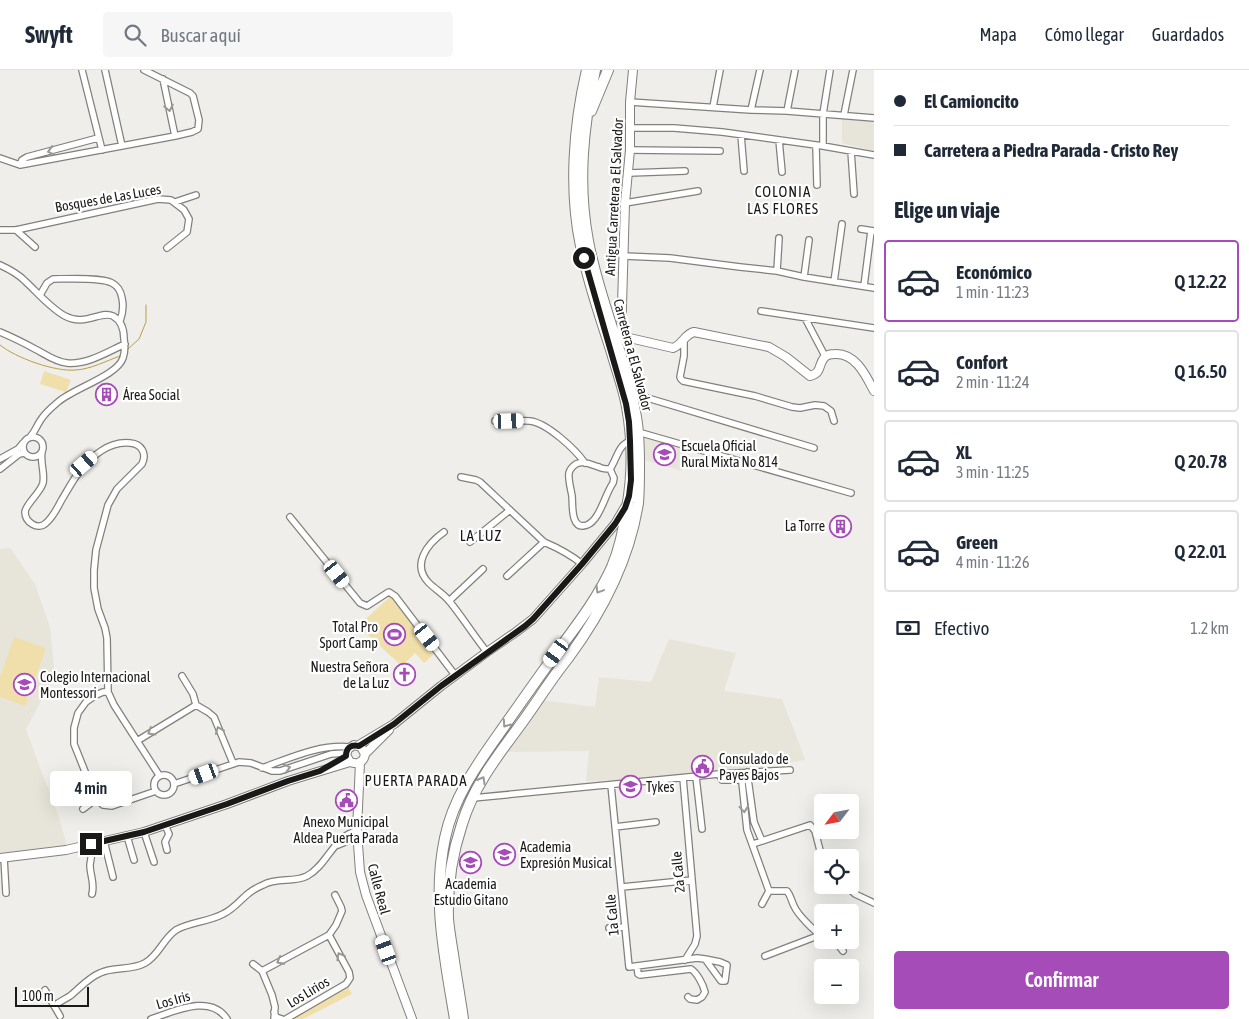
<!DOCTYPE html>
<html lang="es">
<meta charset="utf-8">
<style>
body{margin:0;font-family:"Asap Condensed",sans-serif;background:#f6f6f7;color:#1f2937;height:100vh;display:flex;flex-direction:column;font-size:19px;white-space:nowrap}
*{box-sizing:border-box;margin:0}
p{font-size:16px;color:#747a83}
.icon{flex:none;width:28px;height:28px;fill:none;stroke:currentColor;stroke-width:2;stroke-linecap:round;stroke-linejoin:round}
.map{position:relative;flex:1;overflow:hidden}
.sheet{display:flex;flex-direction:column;background:#fff;width:375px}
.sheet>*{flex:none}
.hud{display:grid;align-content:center;height:110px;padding:0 20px;background:#fff}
.needle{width:32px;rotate:238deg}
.buttons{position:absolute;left:814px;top:724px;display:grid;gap:10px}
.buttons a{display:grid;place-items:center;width:45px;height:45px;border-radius:5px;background:#fff;box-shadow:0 5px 20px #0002;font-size:25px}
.scale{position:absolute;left:15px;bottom:12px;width:74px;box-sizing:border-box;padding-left:5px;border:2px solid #1a1918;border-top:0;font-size:14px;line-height:18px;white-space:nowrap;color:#1a1918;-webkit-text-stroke:4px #fff;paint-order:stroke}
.end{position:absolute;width:22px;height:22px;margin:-11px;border:6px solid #1a1918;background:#fff;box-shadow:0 0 0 2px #fff}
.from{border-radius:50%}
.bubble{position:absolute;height:35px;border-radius:5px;background:#fff;box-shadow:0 5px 20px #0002;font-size:16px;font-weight:600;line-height:35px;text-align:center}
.car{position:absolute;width:15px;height:30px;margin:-15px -8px;border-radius:6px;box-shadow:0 0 4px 1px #0007;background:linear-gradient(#fff 24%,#345 0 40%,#fff 0 76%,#345 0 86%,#fff 0)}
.hud b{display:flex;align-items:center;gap:18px;height:48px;font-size:19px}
.hud b+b{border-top:1px solid #e0e1e3}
.hud i{width:12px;height:12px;background:#1f2937}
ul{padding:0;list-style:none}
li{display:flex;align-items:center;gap:15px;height:82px;margin:0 10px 8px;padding:0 10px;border:2px solid #e0e1e3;border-radius:5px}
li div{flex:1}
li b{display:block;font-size:19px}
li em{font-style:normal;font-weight:600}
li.selected{border-color:#a54cb8}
li>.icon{width:45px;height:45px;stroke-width:1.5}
h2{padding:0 20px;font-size:22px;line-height:60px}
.pay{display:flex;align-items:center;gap:12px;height:55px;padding:0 20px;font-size:19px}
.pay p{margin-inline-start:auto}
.primary-button{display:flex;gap:10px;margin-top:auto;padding:10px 20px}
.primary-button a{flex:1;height:58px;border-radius:5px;background:#a54cb8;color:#fff;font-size:20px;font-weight:600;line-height:58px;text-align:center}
header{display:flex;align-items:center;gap:30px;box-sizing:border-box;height:70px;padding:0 25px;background:#fff;border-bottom:1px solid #e0e1e3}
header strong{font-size:24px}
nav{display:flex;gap:28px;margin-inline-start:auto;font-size:18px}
.search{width:350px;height:45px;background:#f6f6f7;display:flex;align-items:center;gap:12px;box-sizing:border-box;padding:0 18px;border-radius:5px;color:#747a83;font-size:19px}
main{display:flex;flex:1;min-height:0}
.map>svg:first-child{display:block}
</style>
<header>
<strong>Swyft</strong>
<div class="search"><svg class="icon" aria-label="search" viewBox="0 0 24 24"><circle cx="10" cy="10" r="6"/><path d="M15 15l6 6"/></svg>Buscar aquí</div>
<nav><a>Mapa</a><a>Cómo llegar</a><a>Guardados</a></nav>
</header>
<main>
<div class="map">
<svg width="874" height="949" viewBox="0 0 874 949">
<rect width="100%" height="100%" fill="#efeeea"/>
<path fill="#e7e4d9" d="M842 45 874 48V81L842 73Z
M644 365 688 377 681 401 645 390Z
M10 478 35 514 50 557 54 598 41 631 26 659 37 690 57 742 67 775 0 783V479Z
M669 569 736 583 724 621 782 629 799 673 805 690 683 708 586 711 589 681 504 682 541 630 595 637 599 607 651 612Z"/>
<path fill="#f0dfaa" d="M44 301 71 310 66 322 40 314Z
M391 526 435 583 424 593 415 583 402 596 358 556Z
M14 567 46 578 25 636 0 627V607Z
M348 917 352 924 303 949H289Z"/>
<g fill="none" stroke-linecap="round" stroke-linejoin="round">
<path stroke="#bb9f45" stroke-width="1" d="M0 275C16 288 55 302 76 300 91 299 106 291 120 286
M128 279 139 269 146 252V235"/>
<defs>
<path id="street" d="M82 0 102 80
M105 0 122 76
M163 9 175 66
M630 32 751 40 787 41 874 48
M713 37 720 0
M751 40 760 0
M787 41 795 0
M844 45 853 0
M630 58H674L722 62 823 76 874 85
M741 65 744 101
M98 68 27 87 22 90 20 95 175 66 192 62 198 59 199 50 193 26 190 23 144 0
M779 70 782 102
M816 76 817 115
M823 76V44L830 0
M630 80 720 81
M851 81 854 124
M0 88 20 95
M629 103 685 101
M175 132 196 125
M625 133 698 121
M861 159 874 161
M0 160H16L158 129 171 130 184 140 189 149 187 162 167 178
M16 160 35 177
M624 186 670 188 740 197 777 201 804 207 874 218
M0 195C9 199 18 204 25 211 38 223 50 238 65 246 85 257 101 240 113 246 122 251 124 260 124 269 125 275 125 282 123 288 117 306 74 318 58 332 52 337 44 344 40 351 36 357 35 362 30 367
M777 201 779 168
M804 207 809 170
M834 212 842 154
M864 216 871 161
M40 225 47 213 53 209C66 209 101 207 112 213 118 216 121 222 122 228 124 237 123 243 120 251
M761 241 874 258
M805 248 825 286
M0 262C12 267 24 273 35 279 45 284 55 292 67 293 87 295 107 282 125 274
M684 270V286L680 307 681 309 683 311 755 326 792 337 800 338 815 335 824 336 831 341 834 351
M631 323 814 378
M495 351C506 351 519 350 530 351 547 353 575 379 585 393
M638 362 851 423
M23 377a10 10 0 1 1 20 0a10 10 0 1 1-20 0Z
M42 382C40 393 45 402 43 413 41 422 25 435 25 442 25 452 38 461 46 453 53 447 57 439 61 431 73 411 81 394 101 381 110 375 120 372 130 373 142 374 147 384 142 394L117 419 108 435 96 480 94 500V518L98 539 105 558 107 568 108 622 114 635 159 705
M0 389 18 379 23 373
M0 399 19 384 25 383
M610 399 614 408 613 413C605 424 600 450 587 455 570 461 573 434 572 426 571 419 568 410 569 403 570 399 573 396 576 394 584 390 591 395 599 397 602 399 606 399 610 399 617 389 618 375 630 371
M461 407 476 410 480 412 544 472C558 478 570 484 582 494
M290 447 360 533 367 536 387 523 389 522 395 526 455 605
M444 462C427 474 411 495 429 513 436 520 444 524 450 532 463 548 474 566 487 582
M470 472 510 440
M507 506 544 472
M449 531 483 499
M182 606 193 624 196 635 208 642 214 647 233 693
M108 622H103L96 625 86 632 78 643 74 658V674L96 729 103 735 112 736 156 721
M137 671 196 635
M262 698C290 688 319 674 350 677
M747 702 754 752 762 771
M741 703 747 760 769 821
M719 704 722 710H746
M154 715a10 10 0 1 1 20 0a10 10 0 1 1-20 0Z
M696 707 702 759
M683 708 697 866 695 874 685 890
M174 714 239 692 251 693 272 701H280L331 684 346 683
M611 715 629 897 697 888 705 889 721 911H725L727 895 720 892 705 889
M473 728 719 704 790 700
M83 739 96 729
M165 755 169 764 165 772 167 780
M615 757 656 752
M144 762 154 792
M127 766 134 790
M104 771 113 807
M91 774C93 782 91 787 90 795 90 805 95 814 92 824
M753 774 810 755 815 761 822 788
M338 775 357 767
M4 788 6 823
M845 815 855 824 874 833
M622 817 692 810
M769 821H787C791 826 791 830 794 836 798 845 814 861 822 866
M762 834 769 821
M609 858 625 857
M831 870 837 873 843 881
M765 886 820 865
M253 894 262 901 272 925 275 937 274 949
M637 896 638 904 640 905 691 899C697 903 703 914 705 922L702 927 697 930 690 929 688 927
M262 901 329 865 336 855 342 841 341 837 335 825
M45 920 60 946
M54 936C59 932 65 929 70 926 80 918 88 908 100 903 114 896 131 901 145 893 159 885 163 869 176 860 190 852 208 852 223 844 234 839 240 830 249 823 253 820 258 817 263 815 277 807 293 813 307 806 324 797 331 775 347 765 350 763 354 762 357 760
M274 942 276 947 282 949
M151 949C173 942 210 923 227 949
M286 949 346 914 350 908 349 902 329 865"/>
<path id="secondary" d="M613 261 621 266 673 278C682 275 685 264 694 262L769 277 786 287 810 306C822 303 818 295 824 288 827 284 831 284 835 284 856 283 866 306 874 321
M621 270 625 133 630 80V32L633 0
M359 675 394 654 441 616 487 582 516 562 533 549 582 494 615 454 625 437
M365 684 361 677 354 675 348 679 346 685 350 692C358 695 364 692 365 684L389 660
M360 692 357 760 360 802 366 825 412 949
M0 788 66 780 144 762 227 734 288 711 350 692"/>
<path id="highway" d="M591 41 608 0
M455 949C445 889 432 828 445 768 453 729 476 696 498 665 518 637 537 609 557 582 577 555 598 528 612 497 620 478 624 459 627 438 633 405 633 370 627 337 624 319 617 301 612 283 601 248 588 212 581 176 569 120 574 55 587 0
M463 949C460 927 456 906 453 884 451 872 449 860 448 849 447 817 452 784 462 754 473 717 498 685 521 654 537 632 551 609 568 588 602 542 629 490 638 433 639 421 639 409 639 397 639 380 639 363 636 347 626 287 599 231 588 171 577 113 583 57 595 0"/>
</defs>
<use href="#street" stroke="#81807d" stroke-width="8"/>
<use href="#secondary" stroke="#81807d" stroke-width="10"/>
<use href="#highway" stroke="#81807d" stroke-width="12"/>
<use href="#street" stroke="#fff" stroke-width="5.5"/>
<use href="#secondary" stroke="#fff" stroke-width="8"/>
<use href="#highway" stroke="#fff" stroke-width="10"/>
</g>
<defs><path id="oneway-chevron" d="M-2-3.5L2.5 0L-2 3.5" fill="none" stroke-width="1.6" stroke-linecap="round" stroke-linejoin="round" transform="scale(1.25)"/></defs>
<g stroke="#989897">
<use href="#oneway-chevron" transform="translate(169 38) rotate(78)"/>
<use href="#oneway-chevron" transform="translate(51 81) rotate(165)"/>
<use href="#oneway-chevron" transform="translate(599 520) rotate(121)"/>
<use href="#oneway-chevron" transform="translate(506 654) rotate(125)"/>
<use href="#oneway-chevron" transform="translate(219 660) rotate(-112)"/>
<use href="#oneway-chevron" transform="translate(151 662) rotate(149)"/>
<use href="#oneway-chevron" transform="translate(287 698) rotate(-16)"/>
<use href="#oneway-chevron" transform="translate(482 710) rotate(-60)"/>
<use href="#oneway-chevron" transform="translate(744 739) rotate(85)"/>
<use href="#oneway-chevron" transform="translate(340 886) rotate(-119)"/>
<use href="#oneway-chevron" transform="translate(280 891) rotate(152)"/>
</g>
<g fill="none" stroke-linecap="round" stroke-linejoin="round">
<path stroke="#1a1918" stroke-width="6" d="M91 774 144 762 227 734 288 711 320 701 346 686C346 678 351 674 359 676L394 654 441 616 525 556 533 549 582 494 615 454 625 438 629 426 631 410 630 371 629 352 626 334 584 188"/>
</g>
<defs>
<symbol id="building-ring" viewBox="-11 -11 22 22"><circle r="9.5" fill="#fff" stroke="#a54cb8" stroke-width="1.5"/><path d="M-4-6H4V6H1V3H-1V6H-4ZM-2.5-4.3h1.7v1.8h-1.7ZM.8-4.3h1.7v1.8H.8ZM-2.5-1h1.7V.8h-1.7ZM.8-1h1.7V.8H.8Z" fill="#a54cb8"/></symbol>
<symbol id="school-ring" viewBox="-11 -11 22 22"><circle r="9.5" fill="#fff" stroke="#a54cb8" stroke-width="1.5"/><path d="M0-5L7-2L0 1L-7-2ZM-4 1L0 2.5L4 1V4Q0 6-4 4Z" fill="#a54cb8"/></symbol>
<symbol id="stadium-ring" viewBox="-11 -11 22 22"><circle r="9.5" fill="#fff" stroke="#a54cb8" stroke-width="1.5"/><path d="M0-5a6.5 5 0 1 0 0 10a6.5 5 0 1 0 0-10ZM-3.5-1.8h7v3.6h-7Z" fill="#a54cb8"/></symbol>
<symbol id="church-ring" viewBox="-11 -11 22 22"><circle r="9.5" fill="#fff" stroke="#a54cb8" stroke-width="1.5"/><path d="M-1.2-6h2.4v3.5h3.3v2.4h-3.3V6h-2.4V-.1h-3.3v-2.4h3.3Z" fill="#a54cb8"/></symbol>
<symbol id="civic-ring" viewBox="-11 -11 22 22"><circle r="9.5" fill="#fff" stroke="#a54cb8" stroke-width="1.5"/><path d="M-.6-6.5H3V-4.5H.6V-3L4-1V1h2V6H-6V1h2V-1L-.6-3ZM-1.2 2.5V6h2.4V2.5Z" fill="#a54cb8"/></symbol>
</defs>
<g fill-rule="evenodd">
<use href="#building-ring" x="94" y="312" width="25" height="25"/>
<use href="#school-ring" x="652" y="372" width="25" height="25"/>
<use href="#building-ring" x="828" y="444" width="25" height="25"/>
<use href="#stadium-ring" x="382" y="552" width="25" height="25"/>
<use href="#church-ring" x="392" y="592" width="25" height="25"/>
<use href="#school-ring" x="12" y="602" width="25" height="25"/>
<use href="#civic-ring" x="690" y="684" width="25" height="25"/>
<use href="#school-ring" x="618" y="704" width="25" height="25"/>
<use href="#civic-ring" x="334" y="718" width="25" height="25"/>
<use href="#school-ring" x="492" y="772" width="25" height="25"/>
<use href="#school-ring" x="458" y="780" width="25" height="25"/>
</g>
<g text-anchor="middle" stroke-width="4.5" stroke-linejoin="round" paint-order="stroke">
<g font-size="14" fill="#1a1918" stroke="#fff">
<text transform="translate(614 127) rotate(-87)" y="5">Antigua Carretera a El Salvador</text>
<text transform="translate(108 128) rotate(-10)" y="5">Bosques de Las Luces</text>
<text transform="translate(633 285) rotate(75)" y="5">Carretera a El Salvador</text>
<text transform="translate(678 802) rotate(-95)" y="5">2a Calle</text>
<text transform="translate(379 819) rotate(75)" y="5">Calle Real</text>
<text transform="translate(612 845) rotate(-95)" y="5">1a Calle</text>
<text transform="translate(308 922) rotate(-31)" y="5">Los Lirios</text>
<text transform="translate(173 930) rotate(-16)" y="5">Los Iris</text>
</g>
<g font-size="14" fill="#1a1918" stroke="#fff" text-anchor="start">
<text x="123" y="330">Área Social</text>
<text x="681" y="381">Escuela Oficial<tspan x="681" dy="16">Rural Mixta No 814</tspan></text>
<text x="825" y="461" text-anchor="end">La Torre</text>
<text x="378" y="562" text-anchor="end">Total Pro<tspan x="378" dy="16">Sport Camp</tspan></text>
<text x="389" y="602" text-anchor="end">Nuestra Señora<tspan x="389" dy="16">de La Luz</tspan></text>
<text x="40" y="612">Colegio Internacional<tspan x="40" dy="16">Montessori</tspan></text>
<text x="719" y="694">Consulado de<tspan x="719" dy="16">Payes Bajos</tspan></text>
<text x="646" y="722">Tykes</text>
<text x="346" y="757" text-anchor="middle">Anexo Municipal<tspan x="346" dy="16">Aldea Puerta Parada</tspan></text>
<text x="520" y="782">Academia<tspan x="520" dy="16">Expresión Musical</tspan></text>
<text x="471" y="819" text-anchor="middle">Academia<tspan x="471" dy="16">Estudio Gitano</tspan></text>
</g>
<g font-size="15" letter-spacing="1" fill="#1a1918" stroke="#fff">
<text x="783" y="127">COLONIA<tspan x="783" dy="17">LAS FLORES</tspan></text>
<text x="481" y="471">LA LUZ</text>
<text x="416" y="716">PUERTA PARADA</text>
</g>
</g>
</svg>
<div class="buttons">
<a><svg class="needle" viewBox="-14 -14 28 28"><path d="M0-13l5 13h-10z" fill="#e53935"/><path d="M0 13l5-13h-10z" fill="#747a83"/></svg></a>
<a><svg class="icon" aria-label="locate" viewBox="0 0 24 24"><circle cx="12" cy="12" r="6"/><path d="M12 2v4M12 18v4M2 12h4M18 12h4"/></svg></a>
<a>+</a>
<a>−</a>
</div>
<div class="scale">100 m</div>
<i class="end from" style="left:584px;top:188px"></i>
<i class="end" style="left:91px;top:774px"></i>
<div class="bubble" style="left:50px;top:701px;width:82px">4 min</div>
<i class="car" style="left:509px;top:351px;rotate:88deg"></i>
<i class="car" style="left:84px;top:394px;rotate:49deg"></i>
<i class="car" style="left:337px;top:504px;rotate:141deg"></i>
<i class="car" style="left:427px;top:567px;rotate:142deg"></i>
<i class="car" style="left:556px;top:583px;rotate:216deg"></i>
<i class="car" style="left:204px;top:704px;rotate:250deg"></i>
<i class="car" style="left:386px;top:880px;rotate:340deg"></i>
</div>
<section class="sheet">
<div class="hud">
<b><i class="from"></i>El Camioncito</b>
<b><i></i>Carretera a Piedra Parada - Cristo Rey</b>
</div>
<h2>Elige un viaje</h2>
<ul>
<li class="selected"><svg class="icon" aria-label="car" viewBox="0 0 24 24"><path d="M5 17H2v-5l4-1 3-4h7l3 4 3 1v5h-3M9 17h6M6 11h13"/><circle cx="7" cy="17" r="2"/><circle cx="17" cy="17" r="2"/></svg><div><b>Económico</b><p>1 min · 11:23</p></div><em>Q 12.22</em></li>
<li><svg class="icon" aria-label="car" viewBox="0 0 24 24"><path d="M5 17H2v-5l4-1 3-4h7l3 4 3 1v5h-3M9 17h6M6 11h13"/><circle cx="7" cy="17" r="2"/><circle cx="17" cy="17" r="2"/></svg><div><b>Confort</b><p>2 min · 11:24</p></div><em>Q 16.50</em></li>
<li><svg class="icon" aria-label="car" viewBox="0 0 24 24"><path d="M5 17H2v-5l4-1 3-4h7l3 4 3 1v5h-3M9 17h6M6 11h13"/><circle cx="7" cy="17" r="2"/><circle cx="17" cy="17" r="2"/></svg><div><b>XL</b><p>3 min · 11:25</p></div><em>Q 20.78</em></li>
<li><svg class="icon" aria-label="car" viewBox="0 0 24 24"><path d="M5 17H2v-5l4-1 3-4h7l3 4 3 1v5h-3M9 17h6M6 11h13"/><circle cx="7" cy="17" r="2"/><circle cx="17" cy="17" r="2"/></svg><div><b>Green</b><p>4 min · 11:26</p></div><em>Q 22.01</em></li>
</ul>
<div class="pay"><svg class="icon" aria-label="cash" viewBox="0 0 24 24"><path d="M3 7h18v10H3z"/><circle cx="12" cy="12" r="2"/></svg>Efectivo<p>1.2 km</p></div>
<div class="primary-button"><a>Confirmar</a></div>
</section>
</main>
